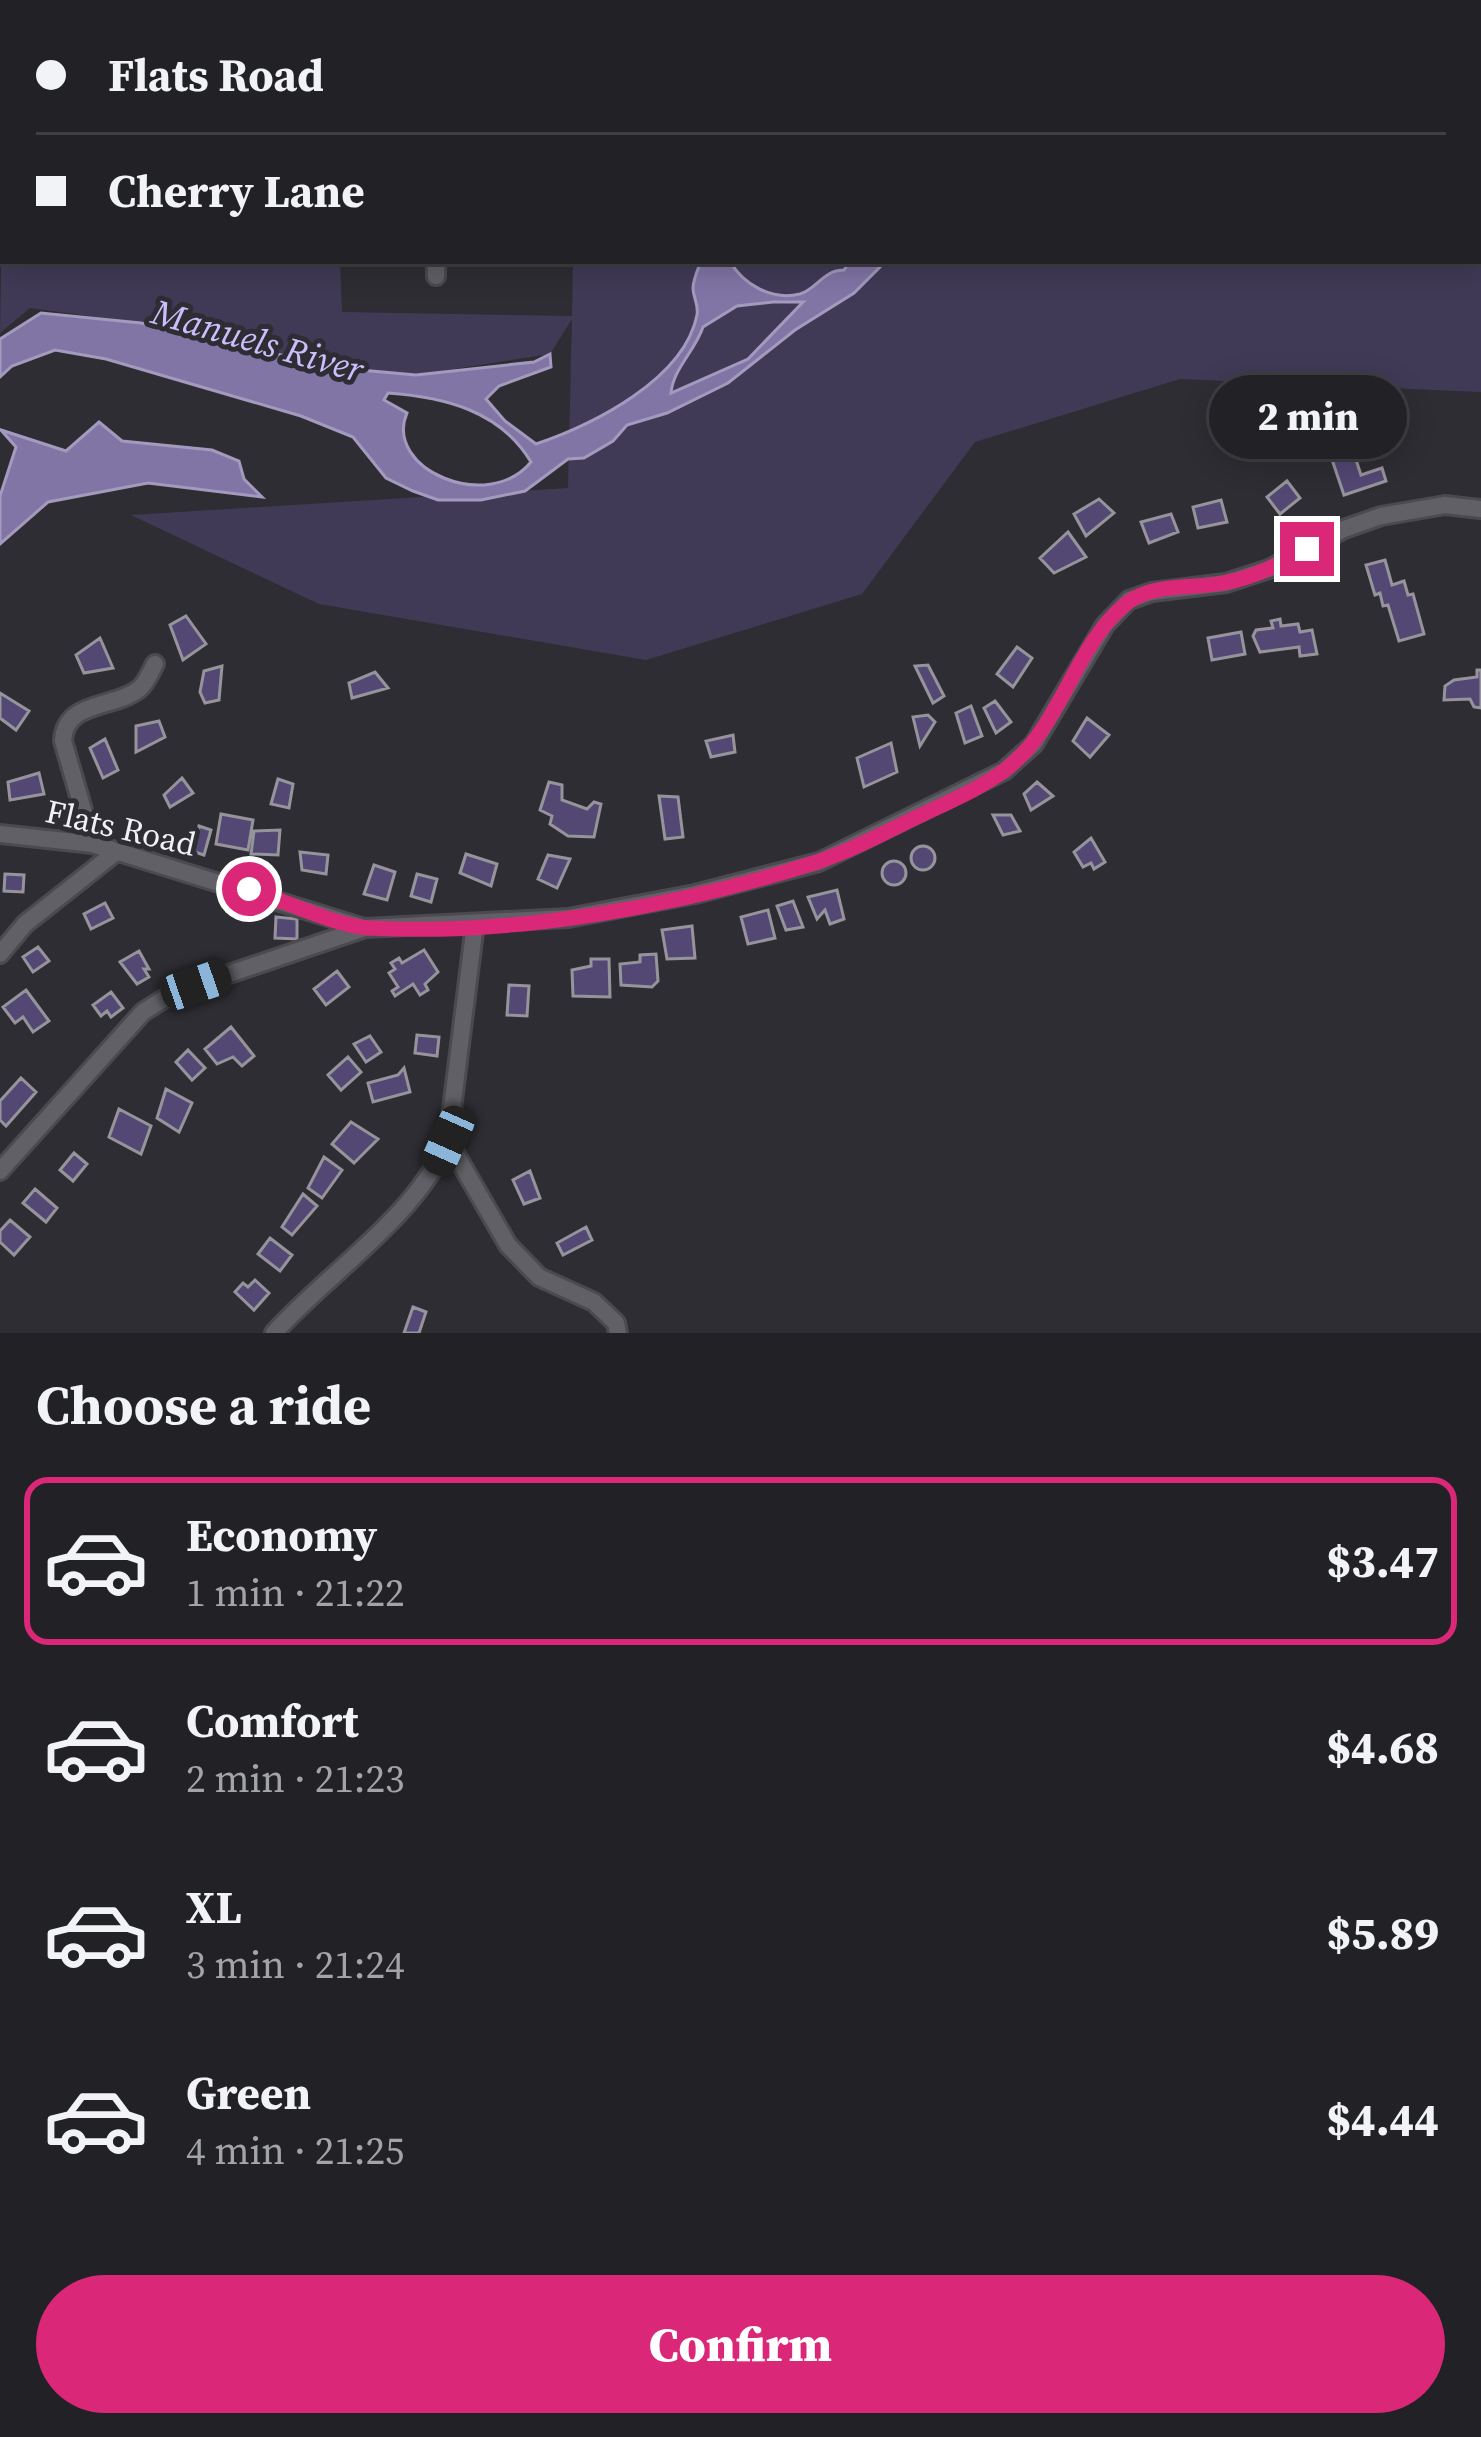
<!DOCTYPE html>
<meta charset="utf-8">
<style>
body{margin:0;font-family:"Source Serif 4",serif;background:#2a2a2e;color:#f1f3f6;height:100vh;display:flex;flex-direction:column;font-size:45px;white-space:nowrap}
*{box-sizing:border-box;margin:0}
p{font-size:39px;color:#a2a4a7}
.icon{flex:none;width:66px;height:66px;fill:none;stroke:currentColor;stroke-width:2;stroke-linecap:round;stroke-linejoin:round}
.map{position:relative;height:1333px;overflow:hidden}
.details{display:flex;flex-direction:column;background:#222226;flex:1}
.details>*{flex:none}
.top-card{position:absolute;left:0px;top:0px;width:1482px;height:264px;box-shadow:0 6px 30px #0003,0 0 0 3px #3f3f43;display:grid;align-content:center;height:264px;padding:0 36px;background:#222226}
.end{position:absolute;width:54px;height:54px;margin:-27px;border:15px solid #db2777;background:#fff;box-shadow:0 0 0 6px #fff}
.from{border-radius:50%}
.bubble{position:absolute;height:84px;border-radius:42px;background:#222226;box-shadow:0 6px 30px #0003,0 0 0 3px #3f3f43;font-size:39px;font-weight:800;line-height:84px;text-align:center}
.car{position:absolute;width:36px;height:72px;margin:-36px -18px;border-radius:15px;box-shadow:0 0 9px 3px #0007;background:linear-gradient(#222 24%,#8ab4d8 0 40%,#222 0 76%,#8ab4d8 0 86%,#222 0)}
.top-card b{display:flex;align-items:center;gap:42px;height:114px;font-size:45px}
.top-card b+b{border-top:3px solid #3f3f43}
.top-card i{width:30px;height:30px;background:#f1f3f6}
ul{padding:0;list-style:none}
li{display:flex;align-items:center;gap:36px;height:168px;margin:0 24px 18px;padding:0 12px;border:6px solid transparent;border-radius:24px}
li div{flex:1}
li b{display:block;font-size:45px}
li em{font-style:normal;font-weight:800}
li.active{border-color:#db2777}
li>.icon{width:108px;height:108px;stroke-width:1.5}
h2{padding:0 36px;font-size:54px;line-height:144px}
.cta{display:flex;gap:24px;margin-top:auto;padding:24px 36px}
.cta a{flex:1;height:138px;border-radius:72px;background:#db2777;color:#fff;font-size:48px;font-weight:800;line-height:138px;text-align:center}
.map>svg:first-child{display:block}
</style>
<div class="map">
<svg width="1481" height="1333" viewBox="0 0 1481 1333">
<rect width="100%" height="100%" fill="#2e2d33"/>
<path fill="#413a57" d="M1418 0H1481V392L1180 379 975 442 862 594 646 660 319 604 131 515 568 488 572 319 550 354 416 375 338 368 141 323 30 308 0 333 3 163V261H340L342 312 572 316 573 261H1479V3Z"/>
<path fill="#8175a6" stroke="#a39abd" stroke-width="3" fill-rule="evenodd" d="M701 261H730C743 285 773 301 800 294 817 289 823 270 844 270L850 261H886L854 293 795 330 728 383 667 413 627 425 613 441 584 458 568 459 525 491 481 500H438L413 491 386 478 353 437 301 416 106 359 55 350 12 366 0 377V339L41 313 141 323 338 368 416 375 534 362 550 354 551 367 499 386 486 399 505 421 536 444C592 425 684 380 697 315 699 305 693 297 693 288 693 280 698 269 701 261ZM773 302H803L748 359 671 393C673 369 695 351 703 327L737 306ZM388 393C443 397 500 410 531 462 488 514 383 469 407 413L384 400Z
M99 422 122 441 212 450 239 461 244 479 262 497 148 483 48 502 0 544V496L16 447 1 430 66 451Z"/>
<path fill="#534774" stroke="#96949b" stroke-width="3" d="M1346 429 1361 475 1382 468 1386 481 1344 495 1324 436Z
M1287 481 1300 498 1280 514 1267 497Z
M1099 499 1114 513 1086 536 1074 514Z
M1221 500 1227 522 1198 528 1193 507Z
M1171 514 1178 532 1149 543 1141 522Z
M1068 532 1086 557 1054 573 1040 558Z
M1385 560 1392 585 1404 581 1408 595 1413 594 1424 634 1399 641 1388 605 1383 606 1380 593 1375 595 1366 565Z
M186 616 206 644 183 660 170 625Z
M1280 619 1281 626 1298 624 1300 632 1312 630 1317 654 1300 656 1299 647 1260 652 1253 636 1256 630 1273 628 1271 621Z
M1241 632 1245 654 1212 660 1208 638Z
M100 638 113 668 84 673 76 655Z
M1017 647 1032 658 1013 687 997 674Z
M928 665 944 696 933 703 915 666Z
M222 666 219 700 205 703 200 692 204 671Z
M1477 670H1481V708L1474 707 1470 699 1444 700 1445 686 1454 680 1477 677Z
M375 672 388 688 352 698 349 683Z
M0 693 29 711 16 730 0 718Z
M995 701 1011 722 996 733 984 708Z
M971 706 982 736 965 743 956 713Z
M928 715 935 722 920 746 913 717Z
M1087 718 1109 735 1090 757 1073 741Z
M159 721 165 737 136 752V726Z
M733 735 735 752 711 757 706 741Z
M105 739 118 770 103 778 90 748Z
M891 743 897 772 864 787 857 758Z
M39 773 44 794 10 800 8 782Z
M182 778 193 793 170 807 164 795Z
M278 779 293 784 289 808 271 804Z
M549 782 562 785V800L587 809 594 802 601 804 594 837 568 836 550 824 552 816 540 810Z
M1037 782 1053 796 1031 810 1024 794Z
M659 796 678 797 683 837 665 839Z
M221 814 253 820 248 850 216 844Z
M993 815H1011L1020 831 1003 835Z
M199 826 211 830 204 855 185 849 191 829 198 831Z
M280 830 278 855 251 854 254 831Z
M1091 838 1105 862 1094 869 1091 863 1083 867 1074 852Z
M911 858a12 12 0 1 1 24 0a12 12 0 1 1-24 0Z
M300 852 328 855 326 874 302 870Z
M466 854 497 864 491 886 460 873Z
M548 855 570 859 557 888 538 879Z
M882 873a12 12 0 1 1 24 0a12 12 0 1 1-24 0Z
M374 865 395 872 387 900 364 894Z
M5 874 24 875 23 892 4 891Z
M417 874 437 879 431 902 411 896Z
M837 890 844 919 830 924 825 910 817 919 808 897Z
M793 901 803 927 786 930 777 906Z
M105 903 113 918 91 929 84 914Z
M768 910 775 938 748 944 741 917Z
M276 917 297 919V939L275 938Z
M692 926 695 958 667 959 662 930Z
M38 947 49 961 33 972 23 957Z
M424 950 438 972 425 984 428 990 420 995 413 984 395 996 392 991 398 987 389 973 395 969 391 963 399 958 402 963Z
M139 951 149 969H144L149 977 137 984 120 962Z
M656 954 658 981 652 987 621 985 620 964 640 962V955Z
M591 959H609L610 997 573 996 572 970 591 966Z
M337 971 349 987 326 1005 314 989Z
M509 985 529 986 527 1016 507 1015Z
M26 990 49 1021 33 1032 23 1017 15 1023 3 1007Z
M111 992 123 1008 111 1017 107 1011 101 1016 93 1005Z
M231 1027 254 1056 242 1066 233 1057 217 1064 205 1049Z
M417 1035 439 1037 437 1056 415 1053Z
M370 1036 381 1052 366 1062 354 1044Z
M188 1050 205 1068 192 1080 176 1062Z
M348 1057 361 1072 341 1090 328 1075Z
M404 1068 410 1092 373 1102 368 1083 398 1075Z
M21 1078 36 1092 6 1126 0 1120V1101Z
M166 1089 192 1103 179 1132 157 1118Z
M119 1109 151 1126 141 1154 109 1137Z
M351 1122 378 1139 354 1163 332 1144Z
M74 1153 87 1164 73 1181 60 1170Z
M324 1157 342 1170 322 1198 308 1188Z
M530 1171 540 1198 524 1204 513 1180Z
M35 1189 57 1208 46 1222 23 1203Z
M303 1194 317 1206 292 1235 282 1227Z
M10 1220 30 1237 14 1255 0 1242V1231Z
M586 1227 592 1240 563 1255 557 1243Z
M270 1238 292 1255 280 1271 258 1254Z
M255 1280 269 1293 254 1310 235 1292 243 1283 248 1287Z
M413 1307 426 1312 419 1333H404Z"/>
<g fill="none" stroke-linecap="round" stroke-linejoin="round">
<defs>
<path id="street" d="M439 3V0
M436 276V261
M0 834 93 844 364 928
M93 844 63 741C65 700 114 709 139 689 146 684 151 671 155 664
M475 924 448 1141 508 1245 539 1277 594 1302 616 1323 618 1333
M0 954 25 924 116 852
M0 1171 143 1012 173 993 365 928 568 918 695 894 819 862 1004 771 1034 744 1105 625 1129 600 1152 592 1226 583 1269 569 1344 529 1381 516 1445 505 1481 509
M274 1333C331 1270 413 1220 448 1141"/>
</defs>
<use href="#street" stroke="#4b4a4f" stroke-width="22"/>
<use href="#street" stroke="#616066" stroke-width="16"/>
</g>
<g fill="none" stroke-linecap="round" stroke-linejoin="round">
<path stroke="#db2777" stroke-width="15" d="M249 889C283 900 335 926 370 928 513 936 681 906 817 862 851 851 884 833 917 817 946 803 978 790 1005 770 1063 726 1073 646 1127 603 1152 583 1193 589 1223 583 1253 578 1280 564 1307 549"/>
</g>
<g text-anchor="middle" stroke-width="10" stroke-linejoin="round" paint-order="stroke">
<g font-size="33" fill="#f1f0f4" stroke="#2e2d33">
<text transform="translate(121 827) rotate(13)" y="12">Flats Road</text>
</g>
<g font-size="36" font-style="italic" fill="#cbbefa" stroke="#2e2d33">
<text transform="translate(258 340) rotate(16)" y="13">Manuels River</text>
</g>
</g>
</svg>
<i class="end from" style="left:249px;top:889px"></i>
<i class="end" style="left:1307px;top:549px"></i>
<div class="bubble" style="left:1209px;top:375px;width:198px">2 min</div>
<i class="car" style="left:196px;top:985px;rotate:71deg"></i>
<i class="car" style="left:448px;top:1141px;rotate:204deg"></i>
<div class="top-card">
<b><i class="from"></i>Flats Road</b>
<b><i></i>Cherry Lane</b>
</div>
</div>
<section class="details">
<h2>Choose a ride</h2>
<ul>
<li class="active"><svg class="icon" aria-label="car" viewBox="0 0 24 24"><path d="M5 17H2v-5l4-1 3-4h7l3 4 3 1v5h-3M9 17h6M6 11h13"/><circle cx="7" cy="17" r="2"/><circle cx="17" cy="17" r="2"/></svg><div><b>Economy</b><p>1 min · 21:22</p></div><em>$3.47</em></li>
<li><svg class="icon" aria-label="car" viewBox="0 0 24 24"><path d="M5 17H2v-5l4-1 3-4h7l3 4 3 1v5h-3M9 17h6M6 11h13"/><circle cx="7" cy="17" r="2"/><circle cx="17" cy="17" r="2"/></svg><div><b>Comfort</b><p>2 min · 21:23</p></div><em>$4.68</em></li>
<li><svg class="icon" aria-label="car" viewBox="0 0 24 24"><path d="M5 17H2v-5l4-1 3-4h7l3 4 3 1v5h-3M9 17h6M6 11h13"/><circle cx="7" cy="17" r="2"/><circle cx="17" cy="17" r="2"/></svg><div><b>XL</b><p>3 min · 21:24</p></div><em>$5.89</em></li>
<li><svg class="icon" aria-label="car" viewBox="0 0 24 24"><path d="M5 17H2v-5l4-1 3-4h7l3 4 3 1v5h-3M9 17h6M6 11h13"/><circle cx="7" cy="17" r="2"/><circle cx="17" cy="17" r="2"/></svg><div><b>Green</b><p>4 min · 21:25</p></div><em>$4.44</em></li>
</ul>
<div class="cta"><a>Confirm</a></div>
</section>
